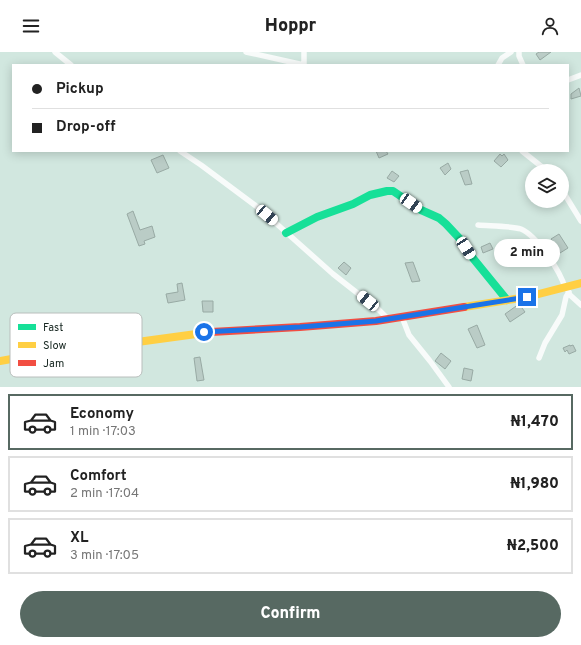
<!DOCTYPE html>
<meta charset="utf-8">
<style>
body{margin:0;font-family:Overpass,sans-serif;background:#f6f6f6;color:#222;height:100vh;display:flex;flex-direction:column;font-size:15px;white-space:nowrap}
*{box-sizing:border-box;margin:0}
p{font-size:13px;color:#767676}
.icon{flex:none;width:22px;height:22px;fill:none;stroke:currentColor;stroke-width:2;stroke-linecap:round;stroke-linejoin:round}
.map{position:relative;height:335px;overflow:hidden}
.side{display:flex;flex-direction:column;background:#fff;flex:1}
.side>*{flex:none}
.top-card{position:absolute;left:12px;top:12px;width:557px;height:88px;border-radius:0px;box-shadow:0 2px 10px #0003;display:grid;align-content:center;height:88px;padding:0 20px;background:#fff}
.buttons{position:absolute;left:525px;top:112px;display:grid;gap:8px}
.buttons a{display:grid;place-items:center;width:44px;height:44px;border-radius:50%;background:#fff;box-shadow:0 2px 10px #0003;font-size:20px}
.end{position:absolute;width:18px;height:18px;margin:-9px;border:5px solid #1a73e8;background:#fff;box-shadow:0 0 0 2px #fff}
.from{border-radius:50%}
.bubble{position:absolute;height:28px;border-radius:14px;background:#fff;box-shadow:0 2px 10px #0003;font-size:13px;font-weight:800;line-height:28px;text-align:center}
.car{position:absolute;width:12px;height:24px;margin:-12px -6px;border-radius:5px;box-shadow:0 0 3px 1px #0007;background:linear-gradient(#fff 24%,#345 0 40%,#fff 0 76%,#345 0 86%,#fff 0)}
.top-card b{display:flex;align-items:center;gap:14px;height:38px;font-size:15px}
.top-card b+b{border-top:1px solid #e0e0e0}
.top-card i{width:10px;height:10px;background:#222}
ul{padding:7px 0 0;list-style:none}
li{display:flex;align-items:center;gap:12px;height:56px;margin:0 8px 6px;padding:0 12px;border:2px solid #e0e0e0;border-radius:0px}
li div{flex:1}
li b{display:block;font-size:15px}
li em{font-style:normal;font-weight:800}
li.on{border-color:#576962}
li>.icon{width:36px;height:36px;stroke-width:1.5}
.button{display:flex;gap:8px;margin-top:auto;padding:8px 20px}
.button a{flex:1;height:46px;border-radius:24px;background:#576962;color:#fff;font-size:16px;font-weight:800;line-height:46px;text-align:center}
header{display:flex;justify-content:space-between;align-items:center;height:52px;padding:0 20px;background:#fff;font-size:18px;font-weight:800}
.map>svg:first-child{display:block}
</style>
<header><svg class="icon" aria-label="menu" viewBox="0 0 24 24"><path d="M4 6h16M4 12h16M4 18h16"/></svg>Hoppr<svg class="icon" aria-label="person" viewBox="0 0 24 24"><circle cx="12" cy="8" r="4"/><path d="M4 21q1-7 8-7t8 7"/></svg></header>
<div class="map">
<svg width="581" height="335" viewBox="0 0 581 335">
<rect width="100%" height="100%" fill="#d1e7df"/>
<path fill="#baccc6" stroke="#98aaa4" d="M539 0H551L540 8 536 2Z
M579 36 581 44 571 47V42Z
M376 99H386L388 102 379 106Z
M500 102 502 104 504 102 508 108 501 115 494 109Z
M163 103 169 116 157 121 151 108Z
M448 111 451 117 445 123 440 116Z
M468 118 472 132 465 133 460 120Z
M392 119 399 124 394 130 387 126Z
M133 159 140 178 152 174 155 185 144 189 145 192 139 194 127 162Z
M559 182 568 196 560 201 551 187Z
M490 191 493 197 483 201 481 195Z
M344 210 351 216 346 223 338 216Z
M413 210 420 229 412 230 405 211Z
M182 231 185 248 168 251 166 242 178 240 177 232Z
M202 249H213V260H203Z
M519 252 525 260 510 270 505 262Z
M477 273 485 293 477 296 468 277Z
M570 293V294L573 293 576 299 569 302 567 298 565 300 563 296Z
M441 301 451 309 445 317 435 309Z
M200 305 204 328 197 329 194 306Z
M464 316 473 318 471 329 462 327Z"/>
<g fill="none" stroke-linecap="round" stroke-linejoin="round">
<path stroke="#f8fbfa" stroke-width="5.5" d="M55 0 71 13
M246 0 304 13
M304 0V13
M519 0V4L523 13
M498 13 502 6 511 0
M568 28 581 23
M180 99 201 113 260 157 333 222 379 258 388 267
M522 99 547 119
M562 138 581 169
M478 173C489 174 512 174 521 177 536 183 561 220 565 236
M568 239 570 243 581 253
M402 265 409 283 430 309 449 335
M539 306 545 291 562 263 566 245 569 240"/>
<path stroke="#16e098" stroke-width="8" d="M286 181 317 165 353 152 370 143 387 139H393L421 158 439 166 446 172 460 187 472 205 507 248"/>
<path stroke="#ffcf43" stroke-width="8" d="M464 255 527 245 581 231
M0 309 28 304 65 295H89L130 291 211 280"/>
<path stroke="#f24e42" stroke-width="8" d="M211 280 300 275 376 269 464 255"/>
</g>
<g fill="none" stroke-linecap="round" stroke-linejoin="round">
<path stroke="#1a73e8" stroke-width="5" d="M204 280 300 275 376 269 527 245"/>
</g>
<rect x="10" y="261" width="132" height="64" rx="6" fill="#fff" stroke="#b9bebc" stroke-width="1"/>
<rect x="18" y="272" width="18" height="6" fill="#16e098"/>
<rect x="18" y="290" width="18" height="6" fill="#ffcf43"/>
<rect x="18" y="308" width="18" height="6" fill="#f24e42"/>
<g font-size="11" fill="#15251f">
<text x="43" y="279">Fast</text>
<text x="43" y="297">Slow</text>
<text x="43" y="315">Jam</text>
</g>
</svg>
<div class="buttons">
<a><svg class="icon" aria-label="layers" viewBox="0 0 24 24"><path d="M12 4l9 5-9 5-9-5zM3 14l9 5 9-5"/></svg></a>
</div>
<i class="end from" style="left:204px;top:280px"></i>
<i class="end" style="left:527px;top:245px"></i>
<div class="bubble" style="left:494px;top:187px;width:66px">2 min</div>
<i class="car" style="left:411px;top:151px;rotate:125deg"></i>
<i class="car" style="left:267px;top:163px;rotate:130deg"></i>
<i class="car" style="left:466px;top:196px;rotate:147deg"></i>
<i class="car" style="left:368px;top:249px;rotate:309deg"></i>
<div class="top-card">
<b><i class="from"></i>Pickup</b>
<b><i></i>Drop-off</b>
</div>
</div>
<section class="side">
<ul>
<li class="on"><svg class="icon" aria-label="car" viewBox="0 0 24 24"><path d="M5 17H2v-5l4-1 3-4h7l3 4 3 1v5h-3M9 17h6M6 11h13"/><circle cx="7" cy="17" r="2"/><circle cx="17" cy="17" r="2"/></svg><div><b>Economy</b><p>1 min · 17:03</p></div><em>₦1,470</em></li>
<li><svg class="icon" aria-label="car" viewBox="0 0 24 24"><path d="M5 17H2v-5l4-1 3-4h7l3 4 3 1v5h-3M9 17h6M6 11h13"/><circle cx="7" cy="17" r="2"/><circle cx="17" cy="17" r="2"/></svg><div><b>Comfort</b><p>2 min · 17:04</p></div><em>₦1,980</em></li>
<li><svg class="icon" aria-label="car" viewBox="0 0 24 24"><path d="M5 17H2v-5l4-1 3-4h7l3 4 3 1v5h-3M9 17h6M6 11h13"/><circle cx="7" cy="17" r="2"/><circle cx="17" cy="17" r="2"/></svg><div><b>XL</b><p>3 min · 17:05</p></div><em>₦2,500</em></li>
</ul>
<div class="button"><a>Confirm</a></div>
</section>
